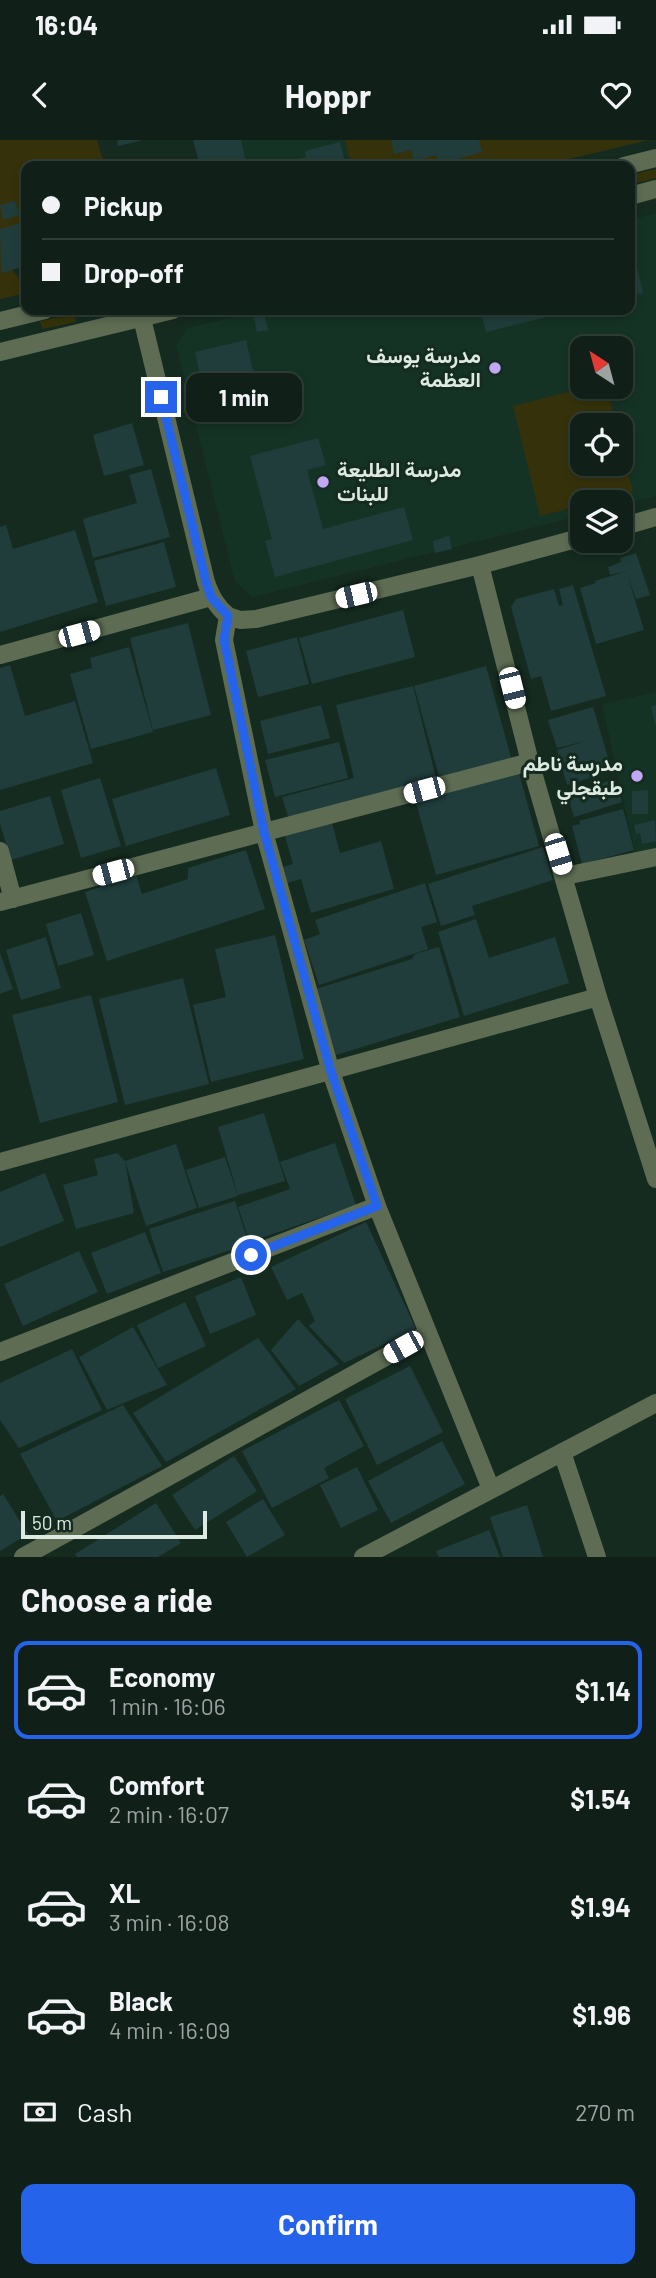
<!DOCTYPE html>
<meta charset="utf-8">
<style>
body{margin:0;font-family:Barlow,Vazirmatn,sans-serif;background:#192821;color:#f1f3f6;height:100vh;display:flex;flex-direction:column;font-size:26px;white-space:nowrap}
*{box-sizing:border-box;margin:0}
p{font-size:23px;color:#9ca3a2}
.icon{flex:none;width:38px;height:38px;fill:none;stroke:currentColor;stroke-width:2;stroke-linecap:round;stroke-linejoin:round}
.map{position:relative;height:1417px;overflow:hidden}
.panel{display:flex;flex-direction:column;background:#102018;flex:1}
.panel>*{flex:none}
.guide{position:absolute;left:21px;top:21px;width:614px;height:154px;border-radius:14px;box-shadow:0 4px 10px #0003,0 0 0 2px #303e37;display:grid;align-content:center;height:154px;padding:0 21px;background:#102018}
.needle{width:46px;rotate:324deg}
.fabs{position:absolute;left:570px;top:196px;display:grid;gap:14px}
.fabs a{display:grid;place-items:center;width:63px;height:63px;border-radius:14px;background:#102018;box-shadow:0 4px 10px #0003,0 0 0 2px #303e37;font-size:35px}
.scale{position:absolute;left:21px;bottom:18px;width:186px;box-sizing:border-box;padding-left:7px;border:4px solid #dceae2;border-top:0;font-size:19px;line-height:24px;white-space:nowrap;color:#dceae2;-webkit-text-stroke:5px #152b20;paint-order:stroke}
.end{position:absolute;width:32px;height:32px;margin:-16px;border:9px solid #2563eb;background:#fff;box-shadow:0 0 0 4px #fff}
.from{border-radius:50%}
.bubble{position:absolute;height:49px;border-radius:14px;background:#102018;box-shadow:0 4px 10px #0003,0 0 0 2px #303e37;font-size:23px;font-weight:700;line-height:49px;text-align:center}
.car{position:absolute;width:21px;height:42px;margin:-21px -10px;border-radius:9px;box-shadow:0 0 5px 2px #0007;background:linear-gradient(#fff 24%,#345 0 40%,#fff 0 76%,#345 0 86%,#fff 0)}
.guide b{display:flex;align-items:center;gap:24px;height:66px;font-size:26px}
.guide b+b{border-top:2px solid #303e37}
.guide i{width:18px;height:18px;background:#f1f3f6}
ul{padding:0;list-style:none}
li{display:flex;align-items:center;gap:21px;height:98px;margin:0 14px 10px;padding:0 7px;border:4px solid transparent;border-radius:14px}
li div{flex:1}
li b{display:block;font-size:26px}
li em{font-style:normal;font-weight:700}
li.current{border-color:#2563eb}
li>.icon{width:63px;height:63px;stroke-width:1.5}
h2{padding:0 21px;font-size:32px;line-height:84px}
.pay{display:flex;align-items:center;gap:18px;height:77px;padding:0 21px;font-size:26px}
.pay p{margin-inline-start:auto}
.button{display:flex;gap:14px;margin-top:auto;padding:14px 21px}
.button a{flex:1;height:80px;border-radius:14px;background:#2563eb;color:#fff;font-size:28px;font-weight:700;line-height:80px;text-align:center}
.status{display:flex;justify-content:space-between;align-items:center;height:49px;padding:0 35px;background:#102018;direction:ltr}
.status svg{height:19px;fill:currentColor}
header{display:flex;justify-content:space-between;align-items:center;height:91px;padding:0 21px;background:#102018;font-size:32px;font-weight:700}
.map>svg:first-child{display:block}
</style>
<div class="status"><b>16:04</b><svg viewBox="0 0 49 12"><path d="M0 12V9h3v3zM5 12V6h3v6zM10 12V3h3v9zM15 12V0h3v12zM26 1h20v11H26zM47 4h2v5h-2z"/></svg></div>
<header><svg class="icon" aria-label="back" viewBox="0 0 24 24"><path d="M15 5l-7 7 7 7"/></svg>Hoppr<svg class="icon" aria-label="heart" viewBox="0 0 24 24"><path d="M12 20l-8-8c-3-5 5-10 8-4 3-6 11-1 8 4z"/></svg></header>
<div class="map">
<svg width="656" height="1417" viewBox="0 0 656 1417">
<rect width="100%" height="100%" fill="#152b20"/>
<path fill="#153324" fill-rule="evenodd" d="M194 0H370L377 26H200Z
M656 73V356L621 365V362H583V375L253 457 235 442 176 205 187 188 264 170H630V80ZM583 208H621V247H583ZM583 285H621V324H583Z
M656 552V708L635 712 602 564Z"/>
<path fill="#35320b" d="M0 0H97L105 26H26V122L9 126 26 147V153L0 159Z
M345 0H649L539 26H351Z
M656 29V38L630 45V35Z
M75 174 76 182 42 189 40 181Z
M588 247H607L616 285H583V324H621V305L633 352 593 362H583V365L540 376 513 266Z"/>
<path fill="#203d3b" d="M117 0H140V1L118 6Z
M193 0H241L246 22 255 20 257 26H200Z
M391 0H479L482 12 439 24 436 15 414 21 411 10 394 14Z
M340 2 346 26H273L306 17 305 11Z
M15 61 20 75 3 80 0 65Z
M26 82V126L1 133 0 89Z
M633 110 643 153 630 156V111Z
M480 170H570L571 171 486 192Z
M264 172 268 190 257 192 253 174Z
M246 200 258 252 206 263 195 212Z
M132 283 144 325 104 336 93 295Z
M318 298 326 325 307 330 323 389 404 367 413 400 275 437 265 401 272 399 250 316Z
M151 329 170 397 93 418 83 379 137 363 129 335Z
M6 385 13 409 75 390 98 462 0 492V387Z
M449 396 452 409 435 413 433 401Z
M164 402 176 447 106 466 94 421Z
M636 413 650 455 636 459 628 437 644 490 596 504 580 448 596 443 595 441 627 431 610 435 608 427 621 422 620 418Z
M573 445 606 556 551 571 541 536 531 539 511 467 516 459 554 449 559 466 563 465 559 449Z
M403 470 415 517 312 544 299 498Z
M188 483 211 575 153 590 130 498Z
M297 497 309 544 258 557 246 511Z
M129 507 153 592 91 609 70 534 92 528 90 518Z
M10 525 25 576 75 561 93 623 0 650V528Z
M486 526 512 621 440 640 414 546Z
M413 546 437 642 289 680 282 657 354 638 336 565Z
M321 565 330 598 268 614 260 581Z
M656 565V584H655L651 566Z
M593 567 612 631 567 645 557 610 585 601 557 608 548 580Z
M339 602 348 638 275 657 265 620Z
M216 628 230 675 126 706 112 659Z
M518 629 539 706 436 735 415 659Z
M100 638 121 706 81 718 61 650Z
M615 639 622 662 574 677 567 654Z
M648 650V674H632V651Z
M50 656 64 704 11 720 0 684V671Z
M623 669 634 710 582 724 572 686 580 684 579 681Z
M331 679 340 713 381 701 394 749 311 773 301 739 287 743 283 727 293 724 284 693Z
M655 680 656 701 642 704 640 693 636 694 634 685Z
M543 707 553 740 472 766 475 775 441 786 428 744Z
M246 710 265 769 107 821 85 752 136 735 142 754 188 739V728Z
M425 743 437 782 421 787 428 809 319 845 304 800 320 794 315 780Z
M81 773 94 815 58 826 46 784Z
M476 779 489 818 555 797 569 843 464 876 438 792Z
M275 795 304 919 211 942 193 865 226 857 215 809Z
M46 797 61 848 21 860 6 810Z
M439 807 460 877 336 915 316 849 412 819 415 814Z
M0 813 13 849 0 854Z
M183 838 209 944 125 965 99 859Z
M91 855 118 962 40 983 12 875Z
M264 973 285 1041 238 1055 218 987Z
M335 1003 356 1065 250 1102 238 1067 290 1049 280 1022Z
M176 1004 197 1068 146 1086 125 1021 134 1073 76 1089 63 1045 98 1035 94 1019 117 1013 125 1021Z
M225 1017 238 1056 199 1068 186 1030Z
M45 1033 64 1081 0 1107V1052Z
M235 1061 249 1104 163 1132 149 1089Z
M366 1082 416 1189 344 1223 309 1186 315 1181 302 1153 287 1160 271 1127Z
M145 1092 161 1133 107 1154 91 1113Z
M79 1111 98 1152 23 1186 4 1144Z
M241 1137 256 1175 210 1194 195 1156Z
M185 1162 206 1206 158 1228 137 1185Z
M298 1179 339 1224 299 1246 271 1210Z
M133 1187 167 1245 107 1270 79 1217Z
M258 1198 296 1249 166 1322 133 1273Z
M72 1209 102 1270 19 1308 0 1280V1243Z
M410 1226 443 1292 377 1325 345 1259Z
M339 1260 364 1306 324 1328 329 1338 272 1368 242 1311Z
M123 1265 162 1326 57 1381 20 1314Z
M442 1301 465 1344 391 1383 368 1341Z
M234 1316 257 1351 195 1390 172 1355Z
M357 1327 378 1370 341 1388 320 1345Z
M3 1354 28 1394 0 1411V1356Z
M263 1359 285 1395 247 1417 226 1382Z
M156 1363 181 1403 158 1417H77L75 1414Z
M527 1365 543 1417H503L490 1377Z
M489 1390 500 1417H439L436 1411Z"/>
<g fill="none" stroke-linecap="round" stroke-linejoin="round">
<path stroke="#5d6c53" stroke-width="18" d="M624 26 656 18
M630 56 656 49
M140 170 206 442C211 456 216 466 228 476L224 500 264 692 331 932 377 1066 491 1349
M0 181 45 170
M0 212 173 170
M621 387 656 377
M480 425 530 622 598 857 656 1039
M228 476 240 480 256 479 480 425 583 397
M0 515 211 457
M0 711 13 759
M565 736 656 717
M0 762 530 622
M0 1022 598 857
M0 1212 377 1066
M562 1312 597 1417
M23 1417 427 1194
M363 1417 656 1263"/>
</g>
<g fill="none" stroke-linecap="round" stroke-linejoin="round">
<path stroke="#2563eb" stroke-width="9" d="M161 257 206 442 211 457 228 476 224 500 264 692 331 932 377 1066 251 1115"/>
</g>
<g fill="#c0a8f3" stroke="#152b20" stroke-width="2.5">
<circle cx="495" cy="228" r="7"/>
<circle cx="323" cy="342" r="7"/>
<circle cx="637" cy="636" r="7"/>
</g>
<g text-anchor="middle" stroke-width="6" stroke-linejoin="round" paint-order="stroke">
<g font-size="21" font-weight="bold" fill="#dceae2" stroke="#152b20" text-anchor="end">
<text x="481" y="223">مدرسة يوسف<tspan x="481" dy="24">العظمة</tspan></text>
<text x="337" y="337" text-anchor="start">مدرسة الطليعة<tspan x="337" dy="24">للبنات</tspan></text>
<text x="623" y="631">مدرسة ناطم<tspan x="623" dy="24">طبقجلي</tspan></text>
</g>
</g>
</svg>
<div class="fabs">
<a><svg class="needle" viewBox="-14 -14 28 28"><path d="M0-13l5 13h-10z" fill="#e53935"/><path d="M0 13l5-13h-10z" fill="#9ca3a2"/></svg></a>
<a><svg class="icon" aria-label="locate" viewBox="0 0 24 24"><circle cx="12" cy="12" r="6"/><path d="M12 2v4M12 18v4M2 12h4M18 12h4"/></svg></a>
<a><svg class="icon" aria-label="layers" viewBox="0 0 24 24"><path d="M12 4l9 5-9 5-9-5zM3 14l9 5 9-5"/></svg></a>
</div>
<div class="scale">50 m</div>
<i class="end from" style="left:251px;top:1115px"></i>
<i class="end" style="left:161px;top:257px"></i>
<div class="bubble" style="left:186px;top:233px;width:116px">1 min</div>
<i class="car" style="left:356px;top:455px;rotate:257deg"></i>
<i class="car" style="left:79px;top:494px;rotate:75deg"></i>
<i class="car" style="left:512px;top:548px;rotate:166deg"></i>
<i class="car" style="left:424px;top:650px;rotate:255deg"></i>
<i class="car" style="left:558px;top:714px;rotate:163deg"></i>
<i class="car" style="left:113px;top:732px;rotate:255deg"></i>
<i class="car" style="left:403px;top:1207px;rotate:241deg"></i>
<div class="guide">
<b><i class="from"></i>Pickup</b>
<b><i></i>Drop-off</b>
</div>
</div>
<section class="panel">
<h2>Choose a ride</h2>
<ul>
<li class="current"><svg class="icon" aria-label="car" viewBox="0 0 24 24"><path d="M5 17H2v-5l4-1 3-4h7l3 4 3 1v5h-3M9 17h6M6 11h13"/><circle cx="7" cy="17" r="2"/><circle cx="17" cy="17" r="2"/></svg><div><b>Economy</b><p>1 min · 16:06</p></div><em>$1.14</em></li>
<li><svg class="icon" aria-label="car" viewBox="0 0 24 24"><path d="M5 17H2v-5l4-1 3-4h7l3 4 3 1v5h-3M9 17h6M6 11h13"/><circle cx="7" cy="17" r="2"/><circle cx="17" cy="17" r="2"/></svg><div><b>Comfort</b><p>2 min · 16:07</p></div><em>$1.54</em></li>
<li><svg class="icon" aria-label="car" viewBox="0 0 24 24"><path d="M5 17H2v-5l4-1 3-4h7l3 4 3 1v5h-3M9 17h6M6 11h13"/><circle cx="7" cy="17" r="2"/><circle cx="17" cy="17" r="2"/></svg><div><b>XL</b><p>3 min · 16:08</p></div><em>$1.94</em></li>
<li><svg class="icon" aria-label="car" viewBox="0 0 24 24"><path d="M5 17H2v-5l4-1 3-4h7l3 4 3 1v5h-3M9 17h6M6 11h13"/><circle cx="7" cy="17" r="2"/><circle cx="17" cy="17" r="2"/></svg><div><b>Black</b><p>4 min · 16:09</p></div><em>$1.96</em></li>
</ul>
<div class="pay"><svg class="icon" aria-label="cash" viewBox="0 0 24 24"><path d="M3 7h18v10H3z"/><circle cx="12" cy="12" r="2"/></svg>Cash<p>270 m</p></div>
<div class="button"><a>Confirm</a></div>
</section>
